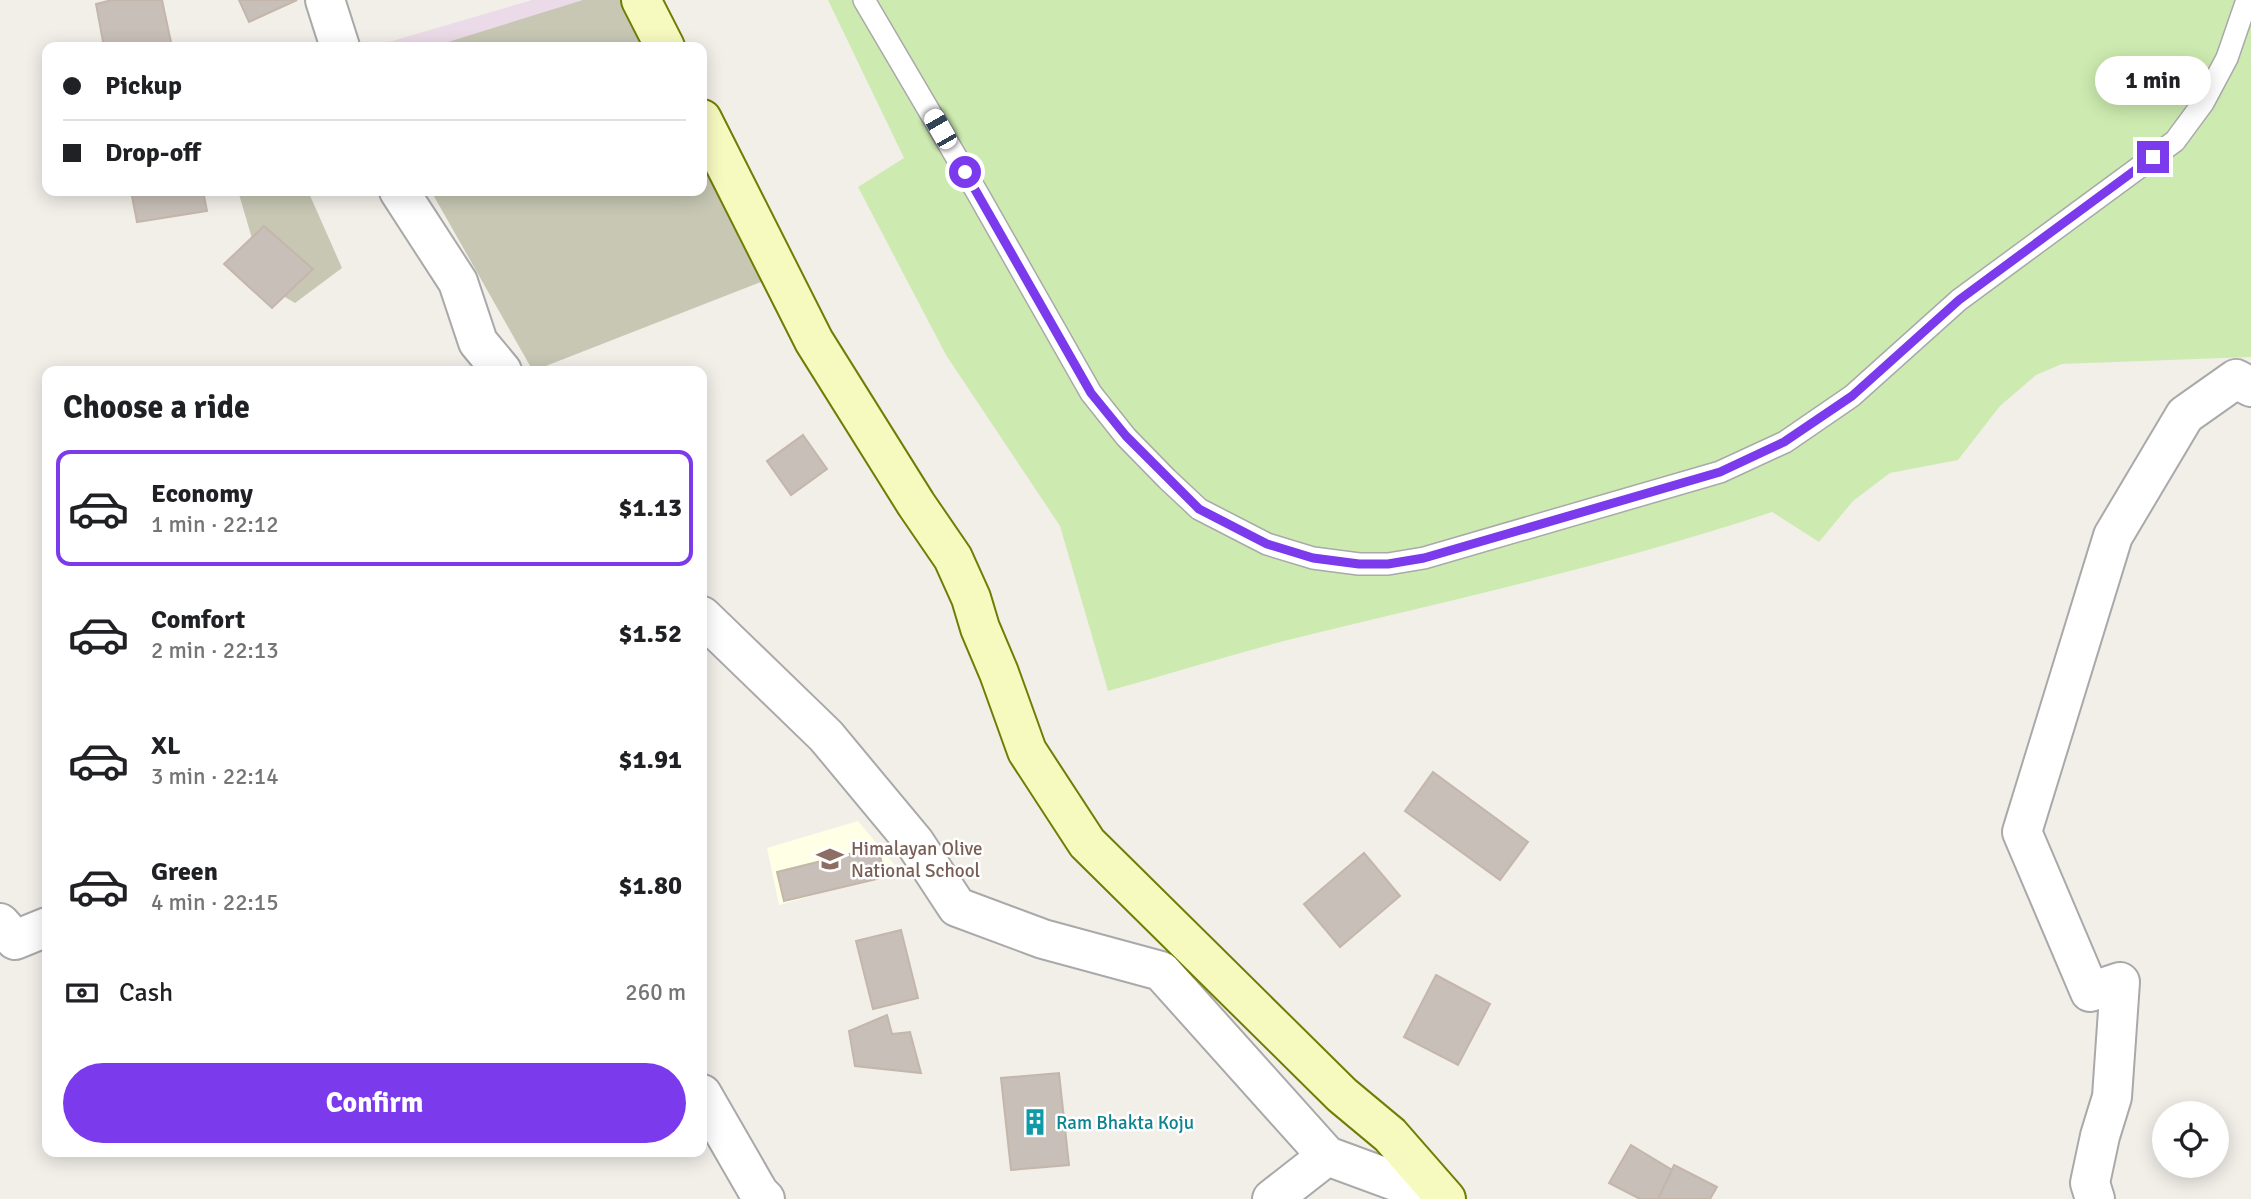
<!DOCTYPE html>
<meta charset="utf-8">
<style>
body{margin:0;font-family:Signika,sans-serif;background:#f2f2f2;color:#202124;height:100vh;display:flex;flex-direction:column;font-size:26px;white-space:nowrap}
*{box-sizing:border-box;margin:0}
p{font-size:23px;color:#757577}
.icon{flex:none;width:38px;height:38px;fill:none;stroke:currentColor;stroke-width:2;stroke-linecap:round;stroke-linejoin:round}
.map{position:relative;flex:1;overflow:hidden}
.sheet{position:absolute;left:42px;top:366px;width:665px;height:791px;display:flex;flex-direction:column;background:#fff;border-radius:14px;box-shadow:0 4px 18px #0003}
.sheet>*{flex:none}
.hud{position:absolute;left:42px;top:42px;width:665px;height:154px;border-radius:14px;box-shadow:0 4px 18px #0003;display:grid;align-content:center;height:154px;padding:0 21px;background:#fff}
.tools{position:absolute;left:2152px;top:1101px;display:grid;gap:14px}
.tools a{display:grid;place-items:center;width:77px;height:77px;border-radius:50%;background:#fff;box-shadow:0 4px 18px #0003;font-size:35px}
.end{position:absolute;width:32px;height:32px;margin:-16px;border:9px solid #7c3aed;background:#fff;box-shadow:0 0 0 4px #fff}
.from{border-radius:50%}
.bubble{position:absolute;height:49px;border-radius:24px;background:#fff;box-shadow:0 4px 18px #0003;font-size:23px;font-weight:700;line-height:49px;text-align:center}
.car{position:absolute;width:21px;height:42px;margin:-21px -10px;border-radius:9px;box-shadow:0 0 5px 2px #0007;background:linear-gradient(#fff 24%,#345 0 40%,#fff 0 76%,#345 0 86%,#fff 0)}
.hud b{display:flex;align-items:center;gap:24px;height:66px;font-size:26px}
.hud b+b{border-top:2px solid #e0e0e0}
.hud i{width:18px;height:18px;background:#202124}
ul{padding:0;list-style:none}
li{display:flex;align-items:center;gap:21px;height:116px;margin:0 14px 10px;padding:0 7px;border:4px solid transparent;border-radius:14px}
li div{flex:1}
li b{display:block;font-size:26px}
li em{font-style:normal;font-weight:700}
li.selected{border-color:#7c3aed}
li>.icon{width:63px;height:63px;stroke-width:1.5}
h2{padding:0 21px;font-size:32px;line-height:84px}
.pay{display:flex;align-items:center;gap:18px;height:77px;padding:0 21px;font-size:26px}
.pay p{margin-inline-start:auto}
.cta{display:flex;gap:14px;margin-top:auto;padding:14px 21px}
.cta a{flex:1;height:80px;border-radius:42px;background:#7c3aed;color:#fff;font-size:28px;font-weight:700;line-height:80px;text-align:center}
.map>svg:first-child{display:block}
</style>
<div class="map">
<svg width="2251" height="1199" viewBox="0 0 2251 1199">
<rect width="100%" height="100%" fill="#f2efe9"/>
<path fill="#ebdbe8" d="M532 0H617L641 47H372Z"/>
<path fill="#ffffe5" d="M858 821 900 871 779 905 767 848Z"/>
<path fill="#c7c7b4" d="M583 0H626L651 47H432Z
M702 145 771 278 533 371 431 191H702Z
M238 191H308L342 268 295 303 266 286Z"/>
<path fill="#cdebb0" d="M828 0H2251V357L2062 364 2036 375 2000 406 1958 460 1890 473 1853 501 1819 542 1772 512C1616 564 1456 599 1296 638 1233 654 1170 674 1108 691L1060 526 946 355 858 187 904 158Z"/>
<path fill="#c7bfb8" stroke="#c4b6ab" stroke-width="2" d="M112 0H162L172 47H104L96 4Z
M239 0H297L249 22Z
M131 191H203L207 211 137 222Z
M264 226 313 269 272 308 224 264Z
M803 435 827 469 791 495 767 461Z
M1433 772 1528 842 1500 880 1405 811Z
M878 847 885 877 784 901 777 872Z
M1364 853 1400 896 1340 947 1304 904Z
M901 930 918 998 873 1009 856 941Z
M1436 975 1490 1004 1458 1065 1404 1037Z
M887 1015 892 1034 910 1032 921 1073 855 1066 849 1031Z
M1059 1073 1069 1165 1011 1170 1001 1078Z
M1631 1145 1672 1170 1658 1199H1640L1609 1183Z
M1674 1165 1717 1187 1710 1199H1658Z"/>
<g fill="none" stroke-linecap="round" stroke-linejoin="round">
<defs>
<path id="lane" d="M864 0 978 194 1091 393 1126 437 1167 479 1199 509 1267 544 1313 558 1359 564H1388L1424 558 1720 472 1785 442 1852 396 1959 300 2175 141 2203 103 2227 58 2247 0"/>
<path id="street" d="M325 0 340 47
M399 191 458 282 478 342 502 371
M702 616 826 736 915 843 957 907 1043 939 1161 971 1327 1156
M0 923 15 940 47 927
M702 1094 759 1193 765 1199
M1272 1199 1327 1156 1444 1199
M2095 1199 2090 1183 2100 1136 2112 1097 2120 982 2090 992 2022 832 2113 536 2185 415 2236 379 2251 387"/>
<path id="secondary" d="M641 0 665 47
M702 119 814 341 916 504 953 558 971 598 980 628 999 673 1027 751 1087 843 1342 1095 1390 1135 1446 1199"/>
</defs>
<use href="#lane" stroke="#a9a9a9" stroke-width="24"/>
<use href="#street" stroke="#a9a9a9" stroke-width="42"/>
<use href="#secondary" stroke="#707d05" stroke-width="42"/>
<use href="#lane" stroke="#fff" stroke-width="21"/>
<use href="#street" stroke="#fff" stroke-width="38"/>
<use href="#secondary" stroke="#f7fabf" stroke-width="38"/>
</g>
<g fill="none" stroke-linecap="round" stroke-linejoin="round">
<path stroke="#7c3aed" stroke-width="9" d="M965 172 1091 393 1126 436 1199 509 1267 544 1313 558 1359 564H1388L1424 558 1720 472 1784 442 1852 396 1959 300 2153 157"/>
</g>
<defs>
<symbol id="school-bare" viewBox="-9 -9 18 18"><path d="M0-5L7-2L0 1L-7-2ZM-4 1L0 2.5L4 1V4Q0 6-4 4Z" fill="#8d6e63" stroke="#fff" stroke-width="2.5" paint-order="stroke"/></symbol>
<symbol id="building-bare" viewBox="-9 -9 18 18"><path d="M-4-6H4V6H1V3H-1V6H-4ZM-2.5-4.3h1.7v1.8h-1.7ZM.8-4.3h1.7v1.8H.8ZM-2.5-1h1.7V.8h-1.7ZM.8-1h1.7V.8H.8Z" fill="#0f9aa8" stroke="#fff" stroke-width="2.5" paint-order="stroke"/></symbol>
</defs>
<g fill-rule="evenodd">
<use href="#school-bare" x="811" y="840" width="38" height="38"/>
<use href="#building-bare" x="1016" y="1103" width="38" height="38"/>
</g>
<g text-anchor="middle" stroke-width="5" stroke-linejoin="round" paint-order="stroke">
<g font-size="19" fill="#785e54" stroke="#fff" text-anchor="start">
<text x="851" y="855">Himalayan Olive<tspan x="851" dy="22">National School</tspan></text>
</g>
<g font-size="19" fill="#0d838f" stroke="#fff" text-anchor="start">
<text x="1056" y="1129">Ram Bhakta Koju</text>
</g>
</g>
</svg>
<div class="tools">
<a><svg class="icon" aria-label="locate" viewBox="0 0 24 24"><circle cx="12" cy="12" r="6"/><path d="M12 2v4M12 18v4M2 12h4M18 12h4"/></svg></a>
</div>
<i class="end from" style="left:965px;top:172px"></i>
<i class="end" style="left:2153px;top:157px"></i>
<div class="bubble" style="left:2095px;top:56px;width:116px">1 min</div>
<i class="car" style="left:940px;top:129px;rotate:330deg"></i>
<div class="hud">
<b><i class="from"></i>Pickup</b>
<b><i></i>Drop-off</b>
</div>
<section class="sheet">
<h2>Choose a ride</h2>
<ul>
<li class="selected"><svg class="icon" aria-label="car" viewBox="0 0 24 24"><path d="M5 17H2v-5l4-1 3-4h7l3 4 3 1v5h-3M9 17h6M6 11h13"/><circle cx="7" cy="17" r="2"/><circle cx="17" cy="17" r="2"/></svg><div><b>Economy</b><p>1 min · 22:12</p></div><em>$1.13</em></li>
<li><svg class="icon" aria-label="car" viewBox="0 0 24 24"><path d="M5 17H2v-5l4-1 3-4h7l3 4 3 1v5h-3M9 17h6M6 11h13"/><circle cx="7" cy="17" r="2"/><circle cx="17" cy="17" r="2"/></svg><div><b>Comfort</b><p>2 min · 22:13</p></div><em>$1.52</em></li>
<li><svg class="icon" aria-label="car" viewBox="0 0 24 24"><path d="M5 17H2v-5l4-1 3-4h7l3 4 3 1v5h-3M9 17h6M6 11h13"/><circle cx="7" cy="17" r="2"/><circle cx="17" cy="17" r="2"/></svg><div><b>XL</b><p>3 min · 22:14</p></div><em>$1.91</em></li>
<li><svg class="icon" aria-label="car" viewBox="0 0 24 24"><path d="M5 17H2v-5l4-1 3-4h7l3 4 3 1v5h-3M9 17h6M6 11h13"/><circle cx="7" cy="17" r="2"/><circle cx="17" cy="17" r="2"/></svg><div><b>Green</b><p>4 min · 22:15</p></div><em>$1.80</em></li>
</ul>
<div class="pay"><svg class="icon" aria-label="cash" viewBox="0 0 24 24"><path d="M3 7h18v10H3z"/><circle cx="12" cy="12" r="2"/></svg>Cash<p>260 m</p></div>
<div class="cta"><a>Confirm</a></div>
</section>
</div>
